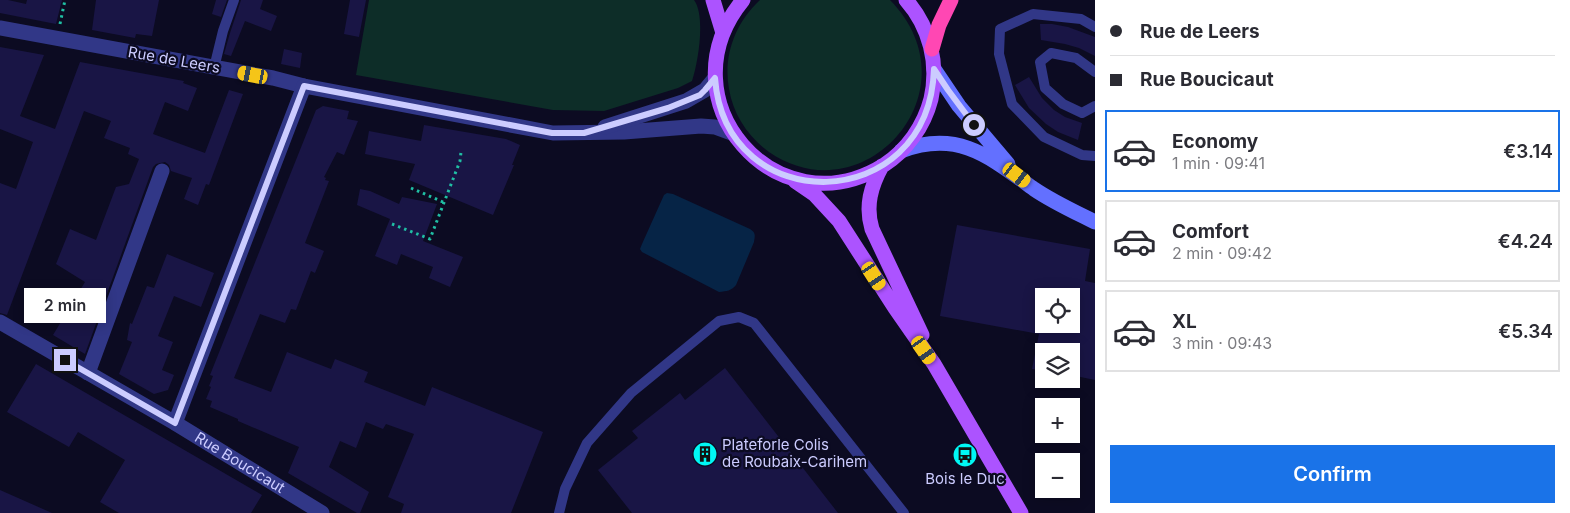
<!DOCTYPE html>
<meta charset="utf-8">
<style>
body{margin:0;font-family:Inter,sans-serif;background:#f7f7f7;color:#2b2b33;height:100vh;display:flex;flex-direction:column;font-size:19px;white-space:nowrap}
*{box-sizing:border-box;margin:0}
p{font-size:16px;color:#7c7c81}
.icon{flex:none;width:28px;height:28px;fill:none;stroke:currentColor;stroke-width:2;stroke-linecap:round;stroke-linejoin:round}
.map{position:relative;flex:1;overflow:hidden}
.sheet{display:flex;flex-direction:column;background:#fff;width:475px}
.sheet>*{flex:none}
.banner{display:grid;align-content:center;height:110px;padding:0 15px;background:#fff}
.tools{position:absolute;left:1035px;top:288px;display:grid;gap:10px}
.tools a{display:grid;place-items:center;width:45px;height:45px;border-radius:0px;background:#fff;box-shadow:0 2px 12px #0003;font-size:25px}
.end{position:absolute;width:22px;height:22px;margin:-11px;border:6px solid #ccf;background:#111;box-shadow:0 0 0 2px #111}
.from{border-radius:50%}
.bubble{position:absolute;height:35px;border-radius:0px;background:#fff;box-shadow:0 2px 12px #0003;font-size:16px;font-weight:600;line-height:35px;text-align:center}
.car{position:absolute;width:15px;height:30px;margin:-15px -8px;border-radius:6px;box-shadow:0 0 4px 1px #0007;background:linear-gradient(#f5c518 24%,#345 0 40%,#f5c518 0 76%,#345 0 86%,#f5c518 0)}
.banner b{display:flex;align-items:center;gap:18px;height:48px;font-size:19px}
.banner b+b{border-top:1px solid #e1e1e2}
.banner i{width:12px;height:12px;background:#2b2b33}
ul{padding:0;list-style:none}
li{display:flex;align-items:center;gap:15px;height:82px;margin:0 10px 8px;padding:0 5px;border:2px solid #e1e1e2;border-radius:0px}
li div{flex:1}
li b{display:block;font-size:19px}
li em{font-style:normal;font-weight:600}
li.selected{border-color:#1a73e8}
li>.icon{width:45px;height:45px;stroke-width:1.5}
.cta{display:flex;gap:10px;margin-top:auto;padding:10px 15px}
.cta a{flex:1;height:58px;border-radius:0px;background:#1a73e8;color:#fff;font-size:20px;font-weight:600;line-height:58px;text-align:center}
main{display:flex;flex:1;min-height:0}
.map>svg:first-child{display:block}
</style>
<main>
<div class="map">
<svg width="1095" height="513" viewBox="0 0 1095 513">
<rect width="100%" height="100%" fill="#0c0b22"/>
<path fill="#0d2d28" d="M369 0H694C706 16 698 63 692 81L678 88 604 111 553 110 356 75Z
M760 0H890C978 90 865 218 769 152 748 137 733 114 729 89 723 56 735 23 760 0Z"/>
<path fill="#062446" d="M667 193 673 194 750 229C756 233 755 235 754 242L736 285C731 291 727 291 719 292L642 252 640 249 642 244 664 195Z"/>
<path fill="#191545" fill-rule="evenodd" d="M0 0H8L26 4 27 0H62L56 24 0 13Z
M96 0H159L152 36 136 34 135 38 92 30Z
M216 0H227L221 17 212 14Z
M241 0H263L260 9 277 16 271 31 245 21 231 56 224 54 230 33Z
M350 0H366L359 37 344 34Z
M1040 24H1052L1068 27 1095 37V56L1079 48 1065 44 1041 40Z
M0 47 44 55 20 116 55 129 80 62 184 81 183 83 197 88 188 111 165 102 153 134 205 153 229 90 243 94 209 185 206 184 198 205 184 199 192 178 171 171 169 165 165 162 156 164 153 167 85 354 53 335 85 282 56 264 70 229 96 240 116 187 129 184 139 159 128 154 130 148 104 138 111 121 84 111 7 315 0 313V183L16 189 33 142 0 129Z
M284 49 302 53 300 68 281 64Z
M1029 77 1042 98 1054 110 1065 117 1082 123 1078 140 1058 132 1046 124 1029 108 1015 85Z
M323 106 349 111 347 119 358 121 344 155 337 152 324 177 326 178 325 180 329 181 305 243 324 251 315 273 311 271 296 310 291 309 285 323 260 314 234 378 271 392 287 352 331 369 335 359 368 372 364 382 425 406 432 387 543 432 511 513H401L404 504 388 497 414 434 386 424 383 429 366 422 356 448 340 441 329 467 369 492 360 513H357L288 473 299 447 238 421V419L210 407 212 401 206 399 211 387 209 386 213 376 210 375 316 110Z
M424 125 506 139 520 145 512 165H514L493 215 409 180 415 164 365 154 369 131 421 141Z
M360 189 370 191 399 204 402 197 437 204 423 241 463 257 450 287 429 278 433 267 401 254 397 265 375 256 390 219 357 205Z
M957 225 1090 249 1085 281 1095 283V380L1071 375V351H1044V371L1032 369 1039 334 940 316ZM1044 296H1071V324H1044Z
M167 254 214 273 201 307 174 296 158 336 173 342 162 370 174 375 168 390 154 394 119 374 132 342 127 340 130 323 132 324 147 286 154 288Z
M36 364 262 495 251 513H119L100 502 125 460 78 432 69 447 7 412Z
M725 368 838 513H632L598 470 638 438 632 431 680 393 685 400Z
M0 490 52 513H0Z"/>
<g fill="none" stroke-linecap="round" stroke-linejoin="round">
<path stroke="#20bfa4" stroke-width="3" stroke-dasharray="2.5 4" stroke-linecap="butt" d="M60 24 65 0
M411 188 443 202
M392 224 430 239 460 161 461 152"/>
<path stroke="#313787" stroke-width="10" d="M1095 27 1081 19 1033 14 1000 29 999 54 1012 104 1044 137 1082 155 1095 156
M214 68 223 31 234 0
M1095 72 1076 58 1051 53 1040 62 1045 88 1063 104 1082 113 1095 106
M559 513 565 489 587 443 631 393 719 321 739 317 754 323 904 513"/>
<g stroke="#313787" stroke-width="15">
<path d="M0 28 273 78 304 86 553 133 624 132 701 126 715 127 734 134"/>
<path d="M605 127 686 101 705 90 715 78"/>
<path id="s1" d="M0 322 175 423 322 513"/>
<path d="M88 373 162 171"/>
<path d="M175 423 304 86"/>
</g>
<path stroke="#6370ff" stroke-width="15" d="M934 69 959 106 1008 164
M901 151C958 129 990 157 1034 189 1053 202 1075 212 1095 222"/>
<path stroke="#ac53ff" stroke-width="15" d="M713 0 723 33
M743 0C661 100 777 232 884 165 907 150 924 126 931 99 939 64 930 27 906 0
M882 166C871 186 865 206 872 229L922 335
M795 181 814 194 839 221 895 308 934 364 1021 513"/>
<path stroke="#ff47b3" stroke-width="15" d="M932 49 939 25 951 0"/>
</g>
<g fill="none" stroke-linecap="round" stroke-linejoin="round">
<path stroke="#ccf" stroke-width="6" d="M65 360 175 423 304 86 552 133H584L668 108 700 95 705 90 715 78C725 219 929 217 934 69L948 90 974 125"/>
</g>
<defs>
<symbol id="building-disc" viewBox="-11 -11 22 22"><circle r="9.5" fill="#00f7f5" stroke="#0c0b22"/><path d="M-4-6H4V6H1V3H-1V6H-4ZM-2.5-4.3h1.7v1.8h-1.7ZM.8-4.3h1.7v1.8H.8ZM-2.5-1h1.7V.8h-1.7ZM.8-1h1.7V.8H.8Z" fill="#111"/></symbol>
<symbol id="bus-disc" viewBox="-11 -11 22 22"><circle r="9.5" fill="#00f7f5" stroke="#0c0b22"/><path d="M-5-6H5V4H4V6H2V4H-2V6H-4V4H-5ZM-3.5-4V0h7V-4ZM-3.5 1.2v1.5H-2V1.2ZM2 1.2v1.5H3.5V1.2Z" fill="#111"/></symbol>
</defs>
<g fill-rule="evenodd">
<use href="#building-disc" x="691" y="440" width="28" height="28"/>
<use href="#bus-disc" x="951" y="441" width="28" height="28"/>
</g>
<g text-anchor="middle" stroke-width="4.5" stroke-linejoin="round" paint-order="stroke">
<g font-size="15" fill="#ccf" stroke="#0c0b22">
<text transform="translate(174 60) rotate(10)" y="5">Rue de Leers</text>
<text dy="5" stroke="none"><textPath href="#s1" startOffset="278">Rue Boucicaut</textPath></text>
</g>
<g font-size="15" fill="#ccf" stroke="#0c0b22" text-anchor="start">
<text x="722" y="450">Plateforle Colis<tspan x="722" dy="17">de Roubaix-Carihem</tspan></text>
<text x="965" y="484" text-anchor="middle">Bois le Duc</text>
</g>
</g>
</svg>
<div class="tools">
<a><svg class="icon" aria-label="locate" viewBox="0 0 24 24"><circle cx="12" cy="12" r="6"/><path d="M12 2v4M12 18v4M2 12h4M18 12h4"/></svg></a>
<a><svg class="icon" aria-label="layers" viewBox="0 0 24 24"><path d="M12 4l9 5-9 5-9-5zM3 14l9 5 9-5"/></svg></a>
<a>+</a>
<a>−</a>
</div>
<i class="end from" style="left:974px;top:125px"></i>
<i class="end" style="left:65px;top:360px"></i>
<div class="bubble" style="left:24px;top:288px;width:82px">2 min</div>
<i class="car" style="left:253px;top:75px;rotate:281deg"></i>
<i class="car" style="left:1017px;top:175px;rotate:127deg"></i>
<i class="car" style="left:874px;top:276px;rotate:147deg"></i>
<i class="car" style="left:924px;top:350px;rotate:145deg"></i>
</div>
<section class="sheet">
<div class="banner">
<b><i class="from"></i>Rue de Leers</b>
<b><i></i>Rue Boucicaut</b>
</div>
<ul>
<li class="selected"><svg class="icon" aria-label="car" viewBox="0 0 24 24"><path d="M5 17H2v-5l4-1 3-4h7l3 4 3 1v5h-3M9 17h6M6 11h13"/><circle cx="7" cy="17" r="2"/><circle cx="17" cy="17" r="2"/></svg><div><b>Economy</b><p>1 min · 09:41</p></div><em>€3.14</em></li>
<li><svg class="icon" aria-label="car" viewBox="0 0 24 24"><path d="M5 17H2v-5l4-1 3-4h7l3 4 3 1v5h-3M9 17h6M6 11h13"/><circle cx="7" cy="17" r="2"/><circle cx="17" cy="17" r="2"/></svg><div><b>Comfort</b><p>2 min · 09:42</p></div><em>€4.24</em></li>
<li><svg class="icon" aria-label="car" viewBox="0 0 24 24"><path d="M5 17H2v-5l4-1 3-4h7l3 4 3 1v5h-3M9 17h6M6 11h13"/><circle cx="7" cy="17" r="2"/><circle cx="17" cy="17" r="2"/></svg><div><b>XL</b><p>3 min · 09:43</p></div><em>€5.34</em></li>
</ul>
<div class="cta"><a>Confirm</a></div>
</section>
</main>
